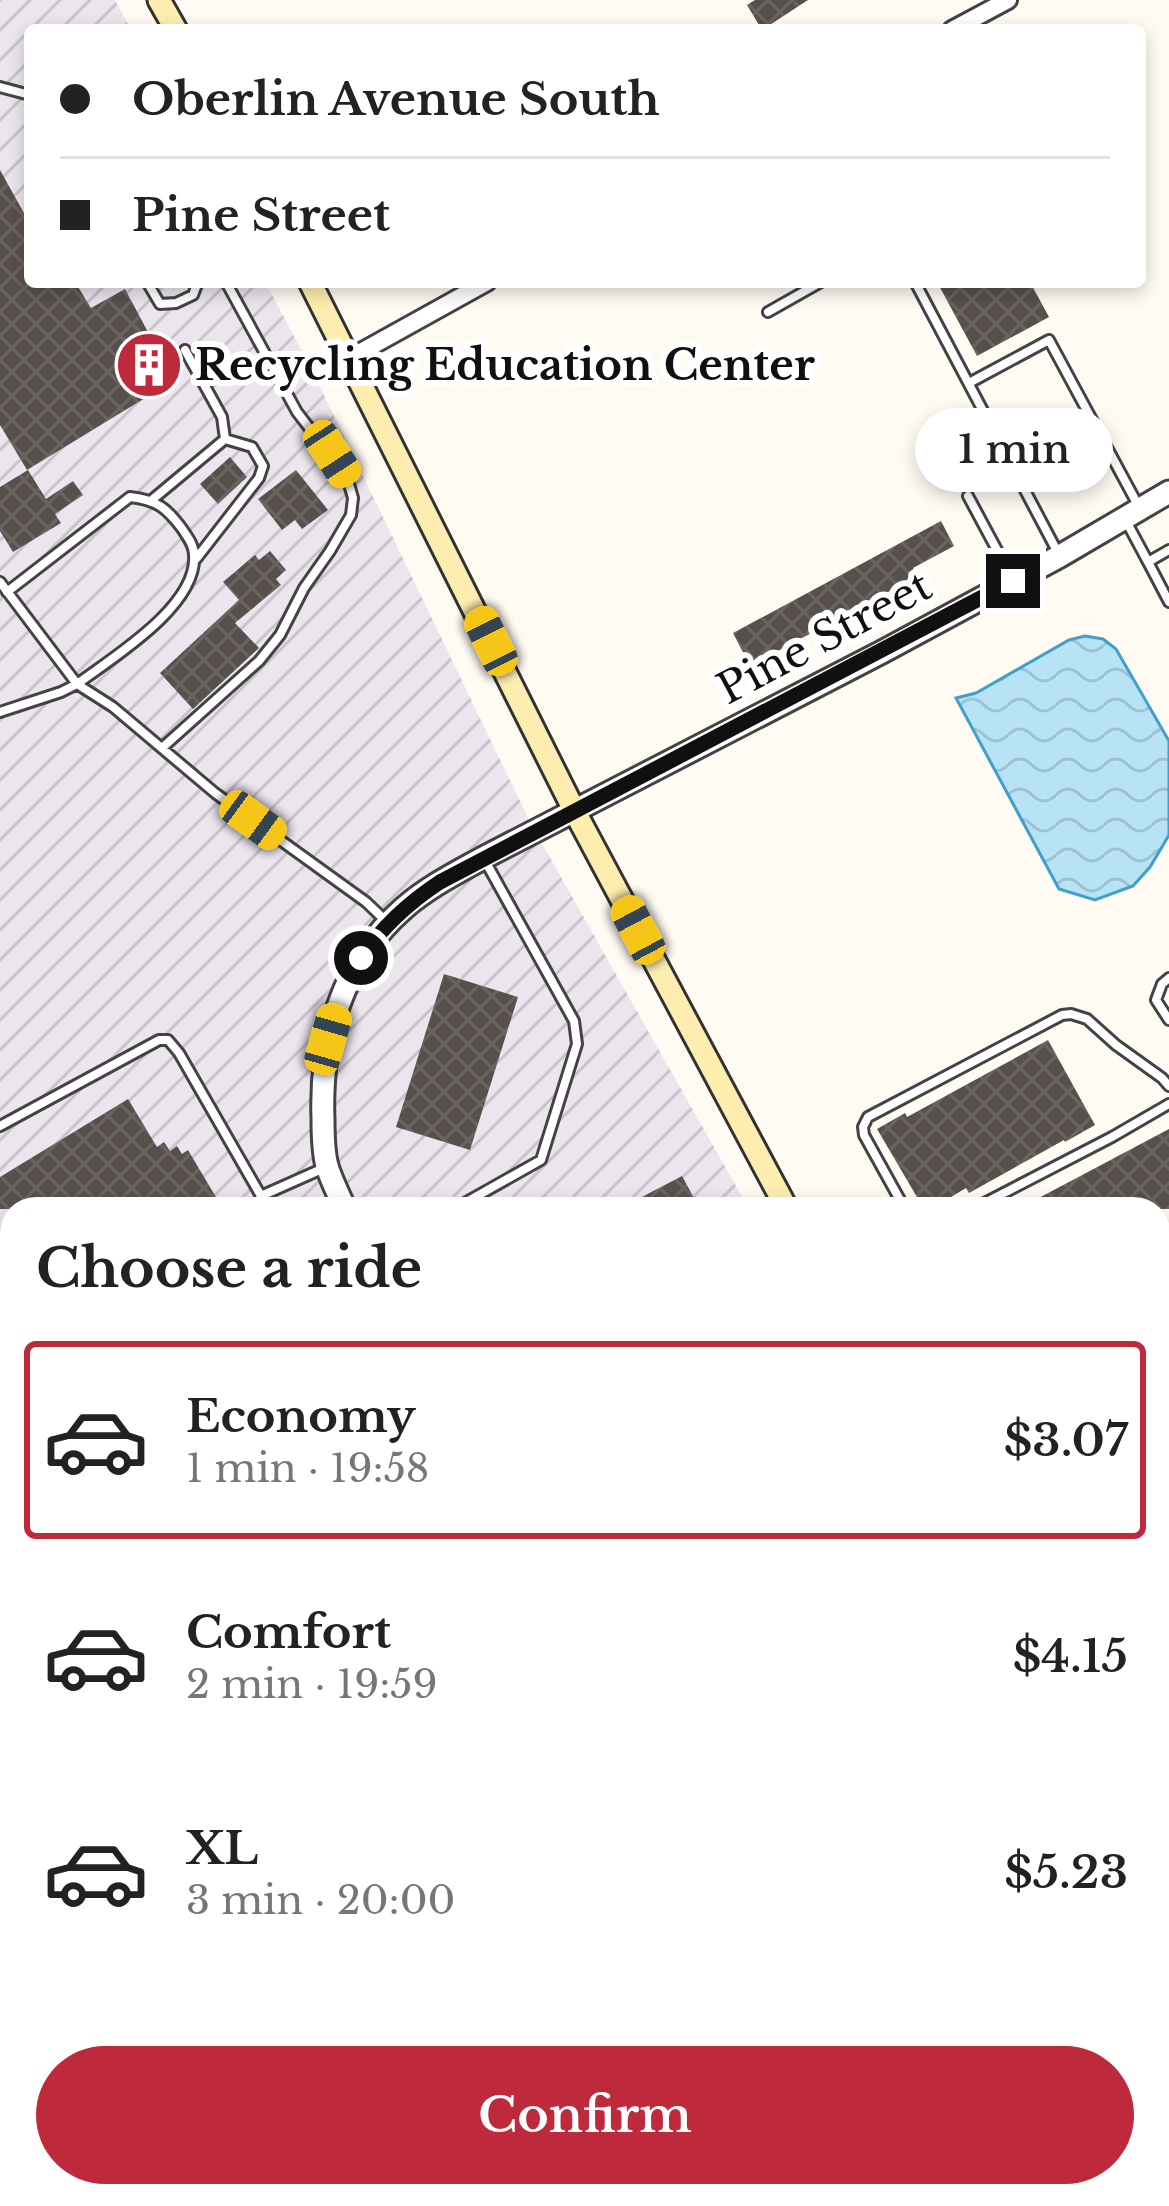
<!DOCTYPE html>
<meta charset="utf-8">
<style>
body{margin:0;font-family:"Libre Baskerville",serif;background:#f2f2f2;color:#222;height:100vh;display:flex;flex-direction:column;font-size:45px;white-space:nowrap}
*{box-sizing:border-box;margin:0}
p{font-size:39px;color:#767676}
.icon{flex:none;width:66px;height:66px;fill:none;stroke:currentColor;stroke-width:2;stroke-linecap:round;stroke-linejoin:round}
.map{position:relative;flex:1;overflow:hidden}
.panel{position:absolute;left:0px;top:1197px;width:1170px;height:1011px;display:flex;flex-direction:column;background:#fff;border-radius:36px 36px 0 0;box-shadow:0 6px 18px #0003}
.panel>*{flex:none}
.hud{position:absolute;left:24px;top:24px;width:1122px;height:264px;border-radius:12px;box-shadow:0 6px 18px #0003;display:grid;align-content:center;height:264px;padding:0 36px;background:#fff}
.end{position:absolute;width:54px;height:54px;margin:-27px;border:15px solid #101010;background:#fff;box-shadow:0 0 0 6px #fff}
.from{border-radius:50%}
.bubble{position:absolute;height:84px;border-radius:42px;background:#fff;box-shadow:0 6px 18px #0003;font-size:39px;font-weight:600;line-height:84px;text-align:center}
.car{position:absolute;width:36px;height:72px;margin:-36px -18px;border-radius:15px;box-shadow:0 0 9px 3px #0007;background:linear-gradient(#f5c518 24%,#345 0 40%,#f5c518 0 76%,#345 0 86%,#f5c518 0)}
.hud b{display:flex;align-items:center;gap:42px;height:114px;font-size:45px}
.hud b+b{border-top:3px solid #e0e0e0}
.hud i{width:30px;height:30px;background:#222}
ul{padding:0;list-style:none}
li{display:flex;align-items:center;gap:36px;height:198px;margin:0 24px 18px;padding:0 12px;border:6px solid transparent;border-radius:12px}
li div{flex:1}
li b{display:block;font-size:45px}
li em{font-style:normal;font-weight:600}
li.current{border-color:#be293c}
li>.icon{width:108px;height:108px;stroke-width:1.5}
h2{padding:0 36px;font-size:54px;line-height:144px}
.action{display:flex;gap:24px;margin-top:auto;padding:24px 36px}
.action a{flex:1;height:138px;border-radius:72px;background:#be293c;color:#fff;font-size:48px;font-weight:600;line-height:138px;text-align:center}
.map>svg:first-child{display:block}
</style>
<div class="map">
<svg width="1169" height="2206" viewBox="0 0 1169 2206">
<defs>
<pattern id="industrial-furrows" width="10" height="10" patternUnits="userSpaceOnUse" patternTransform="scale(3)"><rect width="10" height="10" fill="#ece5ee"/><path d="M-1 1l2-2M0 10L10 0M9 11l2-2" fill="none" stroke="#c9c3cb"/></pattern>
<pattern id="water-waves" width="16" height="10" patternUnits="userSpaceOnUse" patternTransform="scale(3)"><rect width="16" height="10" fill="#b8e3f5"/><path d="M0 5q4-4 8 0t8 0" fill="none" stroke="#9dc2d1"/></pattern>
<pattern id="building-cross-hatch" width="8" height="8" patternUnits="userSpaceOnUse" patternTransform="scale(3)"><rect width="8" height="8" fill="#58504c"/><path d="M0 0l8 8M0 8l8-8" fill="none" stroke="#6b6561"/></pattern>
</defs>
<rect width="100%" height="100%" fill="#fffbf3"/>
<path fill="url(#industrial-furrows)" d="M0 0H115L131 30H30V282H265L311 368 532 826 749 1209H12V2196H1158V1941L1169 1963V2206H0Z"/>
<path fill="url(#water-waves)" stroke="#409fcb" stroke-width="3" d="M1085 636 1103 639 1116 649 1169 741V835L1150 867 1133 886 1095 900 1059 889 956 698 976 693 1069 640Z"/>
<path fill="url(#building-cross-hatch)" d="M755 0H808L762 30 747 5Z
M0 170 30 224V282H75L91 308 125 289 172 377 143 394 145 398 27 470 0 425Z
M937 282H1030L1049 317 977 356Z
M230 457 247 477 218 504 200 484Z
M28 470 46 499 73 481 83 495 55 514 61 523 13 552 0 531V487Z
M296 470 328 510 302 529 295 520 282 530 258 499Z
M941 521 954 546 913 568 918 576 750 666 733 633Z
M270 551 286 570 276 579 281 585 235 623 259 648 193 709 160 673 239 600 223 582 255 555 259 560Z
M444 974 518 997 470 1150 396 1127Z
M1048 1040 1095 1125 1065 1142 1064 1140 969 1193 966 1188 931 1209H924L877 1129 905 1113 907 1117Z
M128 1099 157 1147 164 1142 170 1151 177 1146 182 1154 188 1150 223 1209H0V1177Z
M1169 1129V1209H1018Z
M682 1176 700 1209H619Z"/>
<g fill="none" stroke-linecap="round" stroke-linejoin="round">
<defs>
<path id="service" d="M0 87 30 95
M147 282 160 304 176 303 193 295 198 282
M915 282 1057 551
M768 312 821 282
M185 350 222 417 225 439
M969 383 1049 340 1139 507
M968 496 1013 580
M153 499 225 439
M1126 521 1148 562 1169 550
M196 559 259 478 263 466 252 447 225 439
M1148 562 1169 602
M0 582 77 684 113 707 215 793 366 902 388 923
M0 712 61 692 77 684C112 658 198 606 194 555 194 545 188 538 183 530 167 508 157 500 130 497L7 592
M162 748 259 661 280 635 304 588 330 551 351 515 353 498 347 477 297 412 226 282
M1169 978 1162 984 1156 1000 1169 1020
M0 1126 159 1040H168L179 1053 261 1196
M256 1209 261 1196 324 1168
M454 1209 541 1160 577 1044 574 1021 484 859
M905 1209 864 1135 863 1127 868 1117 1062 1015 1071 1014 1087 1019 1116 1045 1162 1078 1169 1086
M973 1209 1112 1137 1169 1104
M0 1364H12
M1164 1566 1169 1576
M0 1627 12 1621
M0 1853 12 1874
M0 1991 12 2016
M0 2031 12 2024
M343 2196 348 2206
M731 2196 761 2205
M893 2196 898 2206
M956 2196 961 2206
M191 2206 210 2196
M639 2206 657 2196"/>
<path id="minor" d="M952 30 1008 0
M350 358 487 282
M1158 1429 1169 1424
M1158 1468 1169 1462
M0 1504 12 1498"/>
<path id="tertiary" d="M345 1209C339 1195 331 1180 327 1166 323 1151 323 1134 323 1119 320 1039 342 962 404 908 428 887 456 873 483 858L882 652 1060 556 1169 492
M762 2206 765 2196"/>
<path id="secondary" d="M159 0 176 30
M310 282 575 812 787 1209
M1158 1907 1169 1928"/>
</defs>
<use href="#service" stroke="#434343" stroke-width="14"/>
<use href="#minor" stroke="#434343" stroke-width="22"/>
<use href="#tertiary" stroke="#434343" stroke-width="27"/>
<use href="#secondary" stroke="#323232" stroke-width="27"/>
<use href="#service" stroke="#fff" stroke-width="8"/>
<use href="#minor" stroke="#fff" stroke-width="16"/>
<use href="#tertiary" stroke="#fff" stroke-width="21"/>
<use href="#secondary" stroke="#fdeeaf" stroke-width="21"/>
</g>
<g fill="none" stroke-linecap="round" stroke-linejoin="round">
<path stroke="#101010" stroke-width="15" d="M361 958C382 927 408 903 440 882L1013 581"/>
</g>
<defs>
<symbol id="building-disc" viewBox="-11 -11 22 22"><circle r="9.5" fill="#be293c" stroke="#fff"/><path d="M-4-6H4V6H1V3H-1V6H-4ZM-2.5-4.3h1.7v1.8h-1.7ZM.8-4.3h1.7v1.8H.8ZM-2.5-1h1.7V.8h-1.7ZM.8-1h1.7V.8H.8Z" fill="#fff"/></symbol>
</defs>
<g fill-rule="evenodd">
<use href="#building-disc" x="111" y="327" width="76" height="76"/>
</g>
<g text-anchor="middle" stroke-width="12" stroke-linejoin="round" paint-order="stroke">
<g font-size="42" font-weight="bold" fill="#101010" stroke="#fff" text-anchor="start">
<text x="195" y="380">Recycling Education Center</text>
</g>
<g font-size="42" fill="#101010" stroke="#fff">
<text transform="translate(824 637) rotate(-28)" y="15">Pine Street</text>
</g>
</g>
</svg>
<i class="end from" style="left:361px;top:958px"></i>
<i class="end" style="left:1013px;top:581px"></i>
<div class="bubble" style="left:915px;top:408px;width:198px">1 min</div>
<i class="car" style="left:332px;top:454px;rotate:147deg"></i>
<i class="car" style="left:491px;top:641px;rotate:334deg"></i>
<i class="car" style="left:253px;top:820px;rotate:126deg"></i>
<i class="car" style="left:638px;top:930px;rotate:332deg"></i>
<i class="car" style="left:328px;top:1039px;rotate:16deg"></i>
<div class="hud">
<b><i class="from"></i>Oberlin Avenue South</b>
<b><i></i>Pine Street</b>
</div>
<section class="panel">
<h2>Choose a ride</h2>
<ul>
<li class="current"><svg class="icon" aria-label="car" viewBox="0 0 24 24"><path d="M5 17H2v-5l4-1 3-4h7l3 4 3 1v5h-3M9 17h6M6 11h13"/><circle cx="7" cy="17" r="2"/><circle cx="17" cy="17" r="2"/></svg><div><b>Economy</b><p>1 min · 19:58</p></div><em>$3.07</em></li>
<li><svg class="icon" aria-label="car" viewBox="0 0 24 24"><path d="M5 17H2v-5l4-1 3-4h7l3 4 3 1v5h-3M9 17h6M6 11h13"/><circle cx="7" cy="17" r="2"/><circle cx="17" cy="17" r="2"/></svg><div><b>Comfort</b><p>2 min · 19:59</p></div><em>$4.15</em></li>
<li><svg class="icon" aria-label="car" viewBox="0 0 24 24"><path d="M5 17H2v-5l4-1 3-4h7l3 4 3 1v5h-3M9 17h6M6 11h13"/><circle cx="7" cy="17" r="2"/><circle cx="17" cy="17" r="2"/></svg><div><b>XL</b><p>3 min · 20:00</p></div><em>$5.23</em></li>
</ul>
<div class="action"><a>Confirm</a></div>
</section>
</div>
